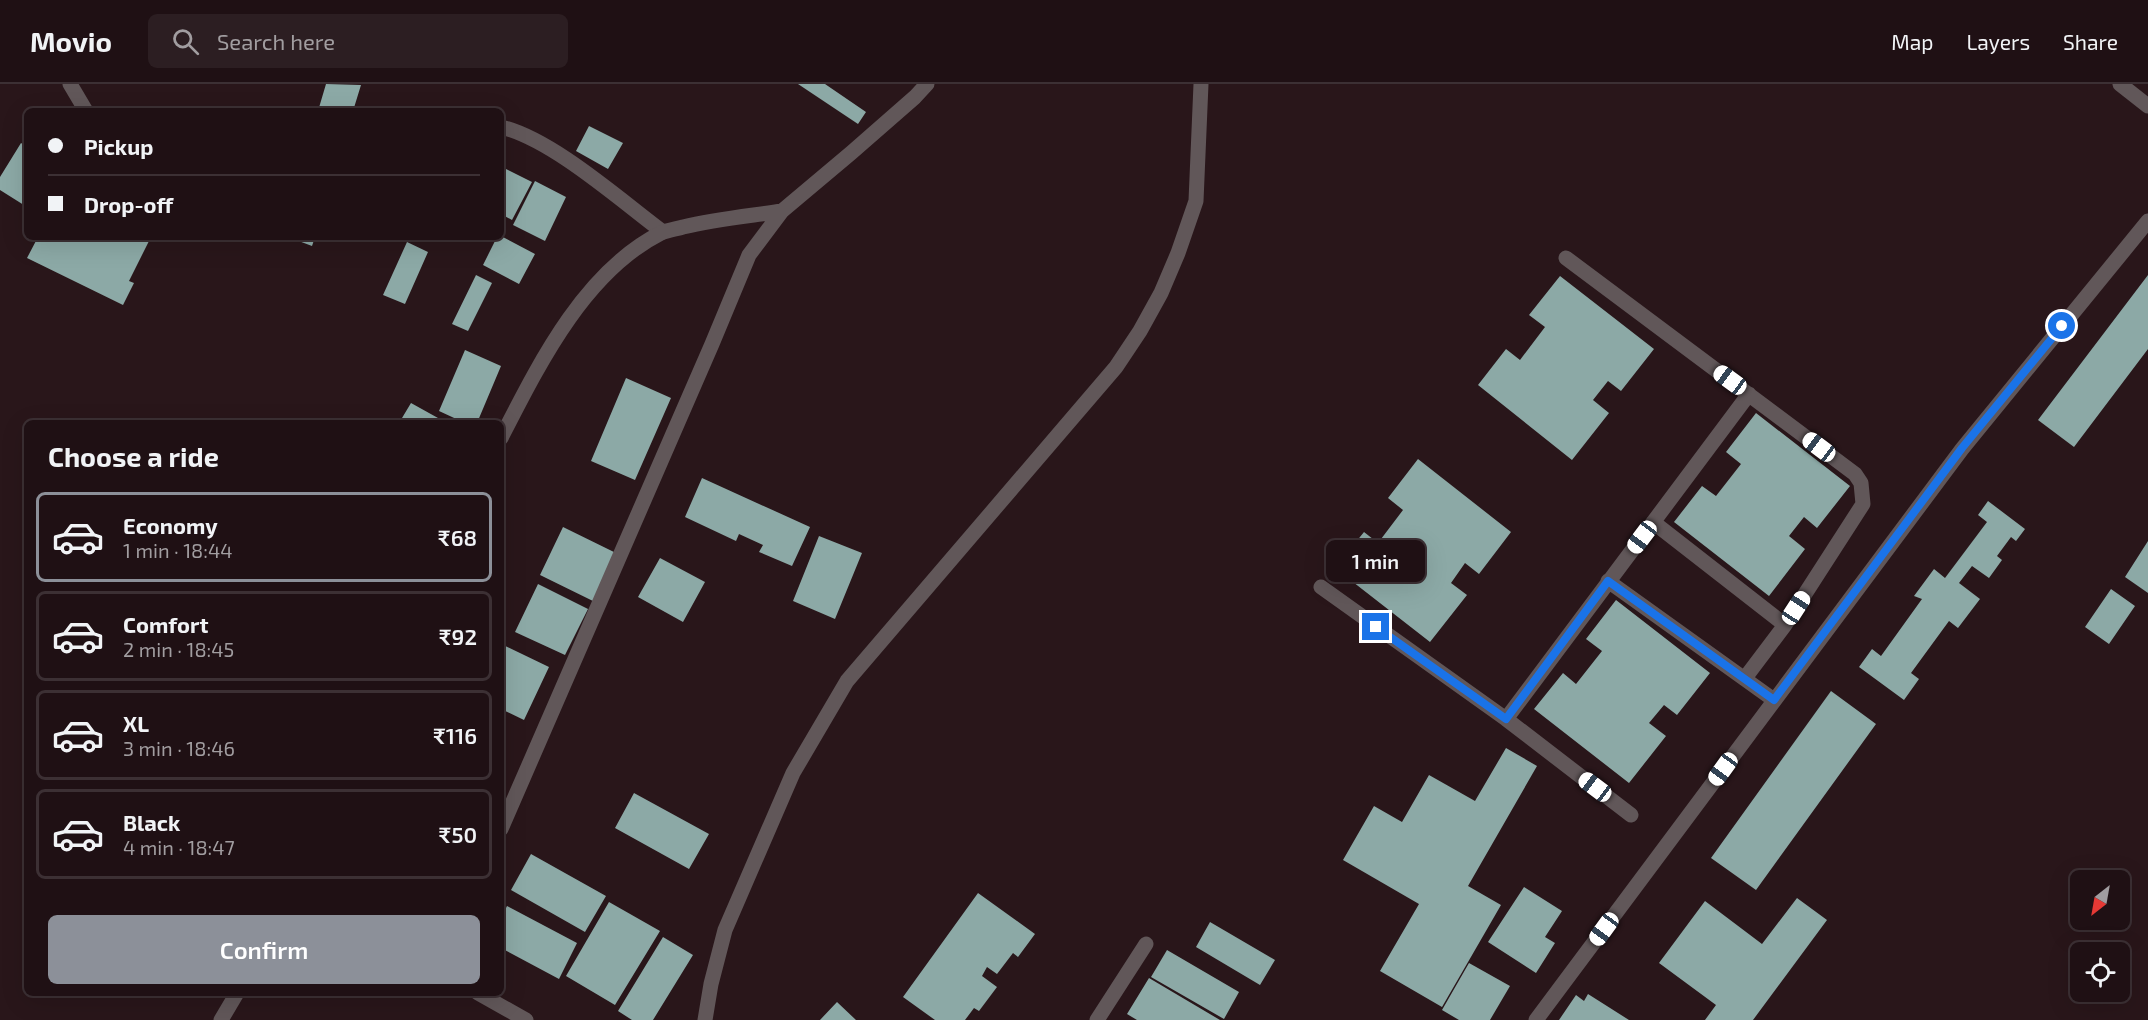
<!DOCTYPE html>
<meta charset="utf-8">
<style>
body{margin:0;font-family:"Exo 2",sans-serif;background:#2c1e22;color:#f1f3f6;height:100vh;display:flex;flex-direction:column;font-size:22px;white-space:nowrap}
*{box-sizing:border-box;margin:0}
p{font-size:20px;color:#a19da0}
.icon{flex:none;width:33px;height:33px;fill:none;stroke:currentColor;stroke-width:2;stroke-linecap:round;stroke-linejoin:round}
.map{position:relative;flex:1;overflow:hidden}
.side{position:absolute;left:24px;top:336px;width:480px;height:576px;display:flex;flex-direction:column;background:#1f1014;border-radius:9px;box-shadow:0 6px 24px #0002,0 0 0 2px #3c3034}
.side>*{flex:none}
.top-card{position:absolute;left:24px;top:24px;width:480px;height:132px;border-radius:9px;box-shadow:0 6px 24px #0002,0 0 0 2px #3c3034;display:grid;align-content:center;height:132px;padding:0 24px;background:#1f1014}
.needle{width:39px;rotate:211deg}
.tools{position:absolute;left:2070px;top:786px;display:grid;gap:12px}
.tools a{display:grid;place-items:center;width:60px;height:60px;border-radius:9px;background:#1f1014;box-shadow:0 6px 24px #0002,0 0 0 2px #3c3034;font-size:30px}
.end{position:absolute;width:27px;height:27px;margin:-14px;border:8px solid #1a73e8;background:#fff;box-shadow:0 0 0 3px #fff}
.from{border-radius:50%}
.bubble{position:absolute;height:42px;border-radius:9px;background:#1f1014;box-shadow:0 6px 24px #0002,0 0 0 2px #3c3034;font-size:20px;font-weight:600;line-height:42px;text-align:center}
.car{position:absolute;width:18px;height:36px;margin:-18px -9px;border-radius:8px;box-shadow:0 0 4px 2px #0007;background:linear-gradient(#fff 24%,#345 0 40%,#fff 0 76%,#345 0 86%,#fff 0)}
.top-card b{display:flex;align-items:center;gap:21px;height:57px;font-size:22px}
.top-card b+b{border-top:2px solid #3c3034}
.top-card i{width:15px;height:15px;background:#f1f3f6}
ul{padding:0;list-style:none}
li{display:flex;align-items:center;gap:18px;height:90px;margin:0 12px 9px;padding:0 12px;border:3px solid #3c3034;border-radius:9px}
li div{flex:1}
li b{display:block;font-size:22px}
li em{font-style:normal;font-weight:600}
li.selected{border-color:#8c9099}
li>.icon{width:54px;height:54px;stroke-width:1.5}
h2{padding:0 24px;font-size:27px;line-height:72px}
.cta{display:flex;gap:12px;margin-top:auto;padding:12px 24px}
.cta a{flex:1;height:69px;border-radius:9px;background:#8c9099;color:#fff;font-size:24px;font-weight:600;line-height:69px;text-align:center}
header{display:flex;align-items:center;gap:36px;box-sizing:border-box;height:84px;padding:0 30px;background:#1f1014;border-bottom:2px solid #3c3034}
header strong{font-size:28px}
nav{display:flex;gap:33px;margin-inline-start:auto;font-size:21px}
.search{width:420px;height:54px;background:#2c1e22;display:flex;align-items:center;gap:15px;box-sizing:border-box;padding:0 21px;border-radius:9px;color:#a19da0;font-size:22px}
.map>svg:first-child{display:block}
</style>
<header>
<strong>Movio</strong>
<div class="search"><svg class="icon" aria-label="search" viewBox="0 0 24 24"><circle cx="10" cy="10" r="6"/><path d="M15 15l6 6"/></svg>Search here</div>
<nav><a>Map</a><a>Layers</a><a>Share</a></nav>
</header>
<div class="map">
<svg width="2148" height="936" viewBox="0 0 2148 936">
<rect width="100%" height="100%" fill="#29161a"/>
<path fill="#8ca9a6" d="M326 0 361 1 353 27 343 25 342 27H318Z
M798 0H825L866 28 858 40Z
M589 42 623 59 608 85 576 67Z
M21 59 27 63V123L0 106V93Z
M506 85 532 98 512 136 501 130V94Z
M535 97 566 113 545 157 513 141Z
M501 152 535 170 519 200 483 181 497 153Z
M38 153H151L129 197 134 199 123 221 27 174Z
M288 153H315L312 162Z
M407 158 428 168 405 220 383 211Z
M476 191 492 199 468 247 452 240Z
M2148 191V265L2074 363 2038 336Z
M1560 192 1654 265 1621 307 1608 297 1593 316 1609 329 1572 376 1478 301 1506 265 1520 276 1545 243 1529 231Z
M465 266 501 282 477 339H465L439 327Z
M626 294 671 314 635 396 591 377Z
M411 319 447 339H399Z
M1756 329 1850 402 1817 444 1804 433 1789 452 1805 465 1769 512 1674 438 1702 402 1716 412 1741 380 1726 368Z
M1418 375 1511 448 1479 490 1465 479 1451 499 1467 511 1430 558 1335 484 1364 448 1378 459 1403 426 1388 414Z
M702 394 810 443 792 482 759 468 763 461 739 450 736 457 685 433Z
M1988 417 2025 445 2016 457 2011 453 1997 472 2002 476 1989 494 1972 482 1959 499 1980 515 1958 544 1949 537 1911 589 1919 595 1904 616 1859 583 1872 565 1881 572 1922 515 1914 512 1934 485 1945 494 1987 438 1978 431Z
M563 443 618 470 595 518 540 491Z
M819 452 862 469 835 535 793 517Z
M2148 457V509L2125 493Z
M660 474 705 498 683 538 638 513Z
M538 500 588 525 565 571 515 548Z
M2111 505 2135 522 2109 560 2085 543Z
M1616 516 1710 589 1677 631 1664 621 1649 639 1666 652 1629 699 1534 625 1563 589 1576 600 1602 567 1586 555Z
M501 560 549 583 524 636 501 625Z
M1831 607 1876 640 1756 806 1711 774Z
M1506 664 1537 682 1468 802 1501 821 1442 923 1380 887 1419 820 1343 776 1374 722 1402 738 1429 691 1475 717Z
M634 709 709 750 689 785 615 744Z
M531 770 606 812 585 848 511 806Z
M1524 803 1562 827 1545 853 1555 859 1536 889 1488 858Z
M978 809 1035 850 1018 873 1013 869 997 890 987 883 982 892 997 903 979 927 974 924 965 936H935L903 913Z
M1797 814 1827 836 1753 936H1705L1716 921 1659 879 1705 817 1762 860Z
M609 818 660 847 615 921 566 892Z
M507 822 577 859 559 895 501 864V834Z
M1210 838 1275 876 1260 901 1196 863Z
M663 853 693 871 653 936H632L618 927Z
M1167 866 1239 908 1224 935 1151 893Z
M1469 879 1510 902 1490 936H1459L1442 926Z
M1149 894 1220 936H1137L1127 930Z
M1588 910 1629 936H1559L1576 911 1584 917Z
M837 918 856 936H820Z"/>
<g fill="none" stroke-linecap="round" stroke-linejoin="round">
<path stroke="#615759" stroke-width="15" d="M501 43C552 55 620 116 663 148
M1566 174 1855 390 1861 399 1863 420 1785 541 1745 594
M1653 438 1785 541
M1608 497 1774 616
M1321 503 1506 635 1631 731
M1506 635 1749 310
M705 936 711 900 725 846 793 689 847 597 1116 283 1140 247 1161 209 1178 169 1196 117 1201 0
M1097 936 1146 860"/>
<path stroke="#615759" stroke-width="15" d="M70 0 86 27
M501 354C539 280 584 188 661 149 668 146 676 145 683 143 716 135 749 132 782 127
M501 745 712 260 749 171 782 127 851 69 915 13 927 0
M478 909 526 936
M221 936 237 909
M1536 936 1962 365 2148 137"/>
<path stroke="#615759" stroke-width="15" d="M2120 0 2148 22"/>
</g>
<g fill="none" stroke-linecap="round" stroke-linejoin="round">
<path stroke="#1a73e8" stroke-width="8" d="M1376 543 1506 635 1608 497 1774 616 1962 364 2062 242"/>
</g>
</svg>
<div class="tools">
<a><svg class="needle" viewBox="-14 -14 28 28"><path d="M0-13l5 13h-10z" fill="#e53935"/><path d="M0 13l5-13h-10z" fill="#a19da0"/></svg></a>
<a><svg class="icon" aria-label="locate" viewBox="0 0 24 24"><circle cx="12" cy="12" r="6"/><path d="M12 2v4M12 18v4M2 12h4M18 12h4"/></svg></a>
</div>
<i class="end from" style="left:2062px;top:242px"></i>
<i class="end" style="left:1376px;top:543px"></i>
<div class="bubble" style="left:1326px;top:456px;width:99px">1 min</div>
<i class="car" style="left:1730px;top:296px;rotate:306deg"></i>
<i class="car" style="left:1819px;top:363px;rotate:307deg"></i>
<i class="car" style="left:1642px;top:453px;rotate:217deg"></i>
<i class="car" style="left:1796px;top:524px;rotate:33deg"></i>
<i class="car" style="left:1723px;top:685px;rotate:216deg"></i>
<i class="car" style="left:1595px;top:703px;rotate:307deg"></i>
<i class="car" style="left:1604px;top:845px;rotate:216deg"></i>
<div class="top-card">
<b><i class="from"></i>Pickup</b>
<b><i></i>Drop-off</b>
</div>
<section class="side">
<h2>Choose a ride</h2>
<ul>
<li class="selected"><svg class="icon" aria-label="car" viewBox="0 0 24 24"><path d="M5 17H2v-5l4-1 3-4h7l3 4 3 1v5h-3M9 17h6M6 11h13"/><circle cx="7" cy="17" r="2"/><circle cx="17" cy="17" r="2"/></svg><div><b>Economy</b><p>1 min · 18:44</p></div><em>₹68</em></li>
<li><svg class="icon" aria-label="car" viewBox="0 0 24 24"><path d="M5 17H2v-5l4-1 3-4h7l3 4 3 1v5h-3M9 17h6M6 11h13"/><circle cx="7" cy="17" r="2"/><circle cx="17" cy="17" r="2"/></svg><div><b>Comfort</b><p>2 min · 18:45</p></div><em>₹92</em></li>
<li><svg class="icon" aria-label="car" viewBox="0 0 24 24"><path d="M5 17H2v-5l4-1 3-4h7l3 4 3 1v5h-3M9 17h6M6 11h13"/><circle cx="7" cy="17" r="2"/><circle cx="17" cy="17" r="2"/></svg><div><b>XL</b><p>3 min · 18:46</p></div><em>₹116</em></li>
<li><svg class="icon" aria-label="car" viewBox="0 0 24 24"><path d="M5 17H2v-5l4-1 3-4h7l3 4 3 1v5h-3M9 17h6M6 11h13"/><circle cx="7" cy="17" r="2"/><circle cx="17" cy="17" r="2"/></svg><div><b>Black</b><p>4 min · 18:47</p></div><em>₹50</em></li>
</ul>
<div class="cta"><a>Confirm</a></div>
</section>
</div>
